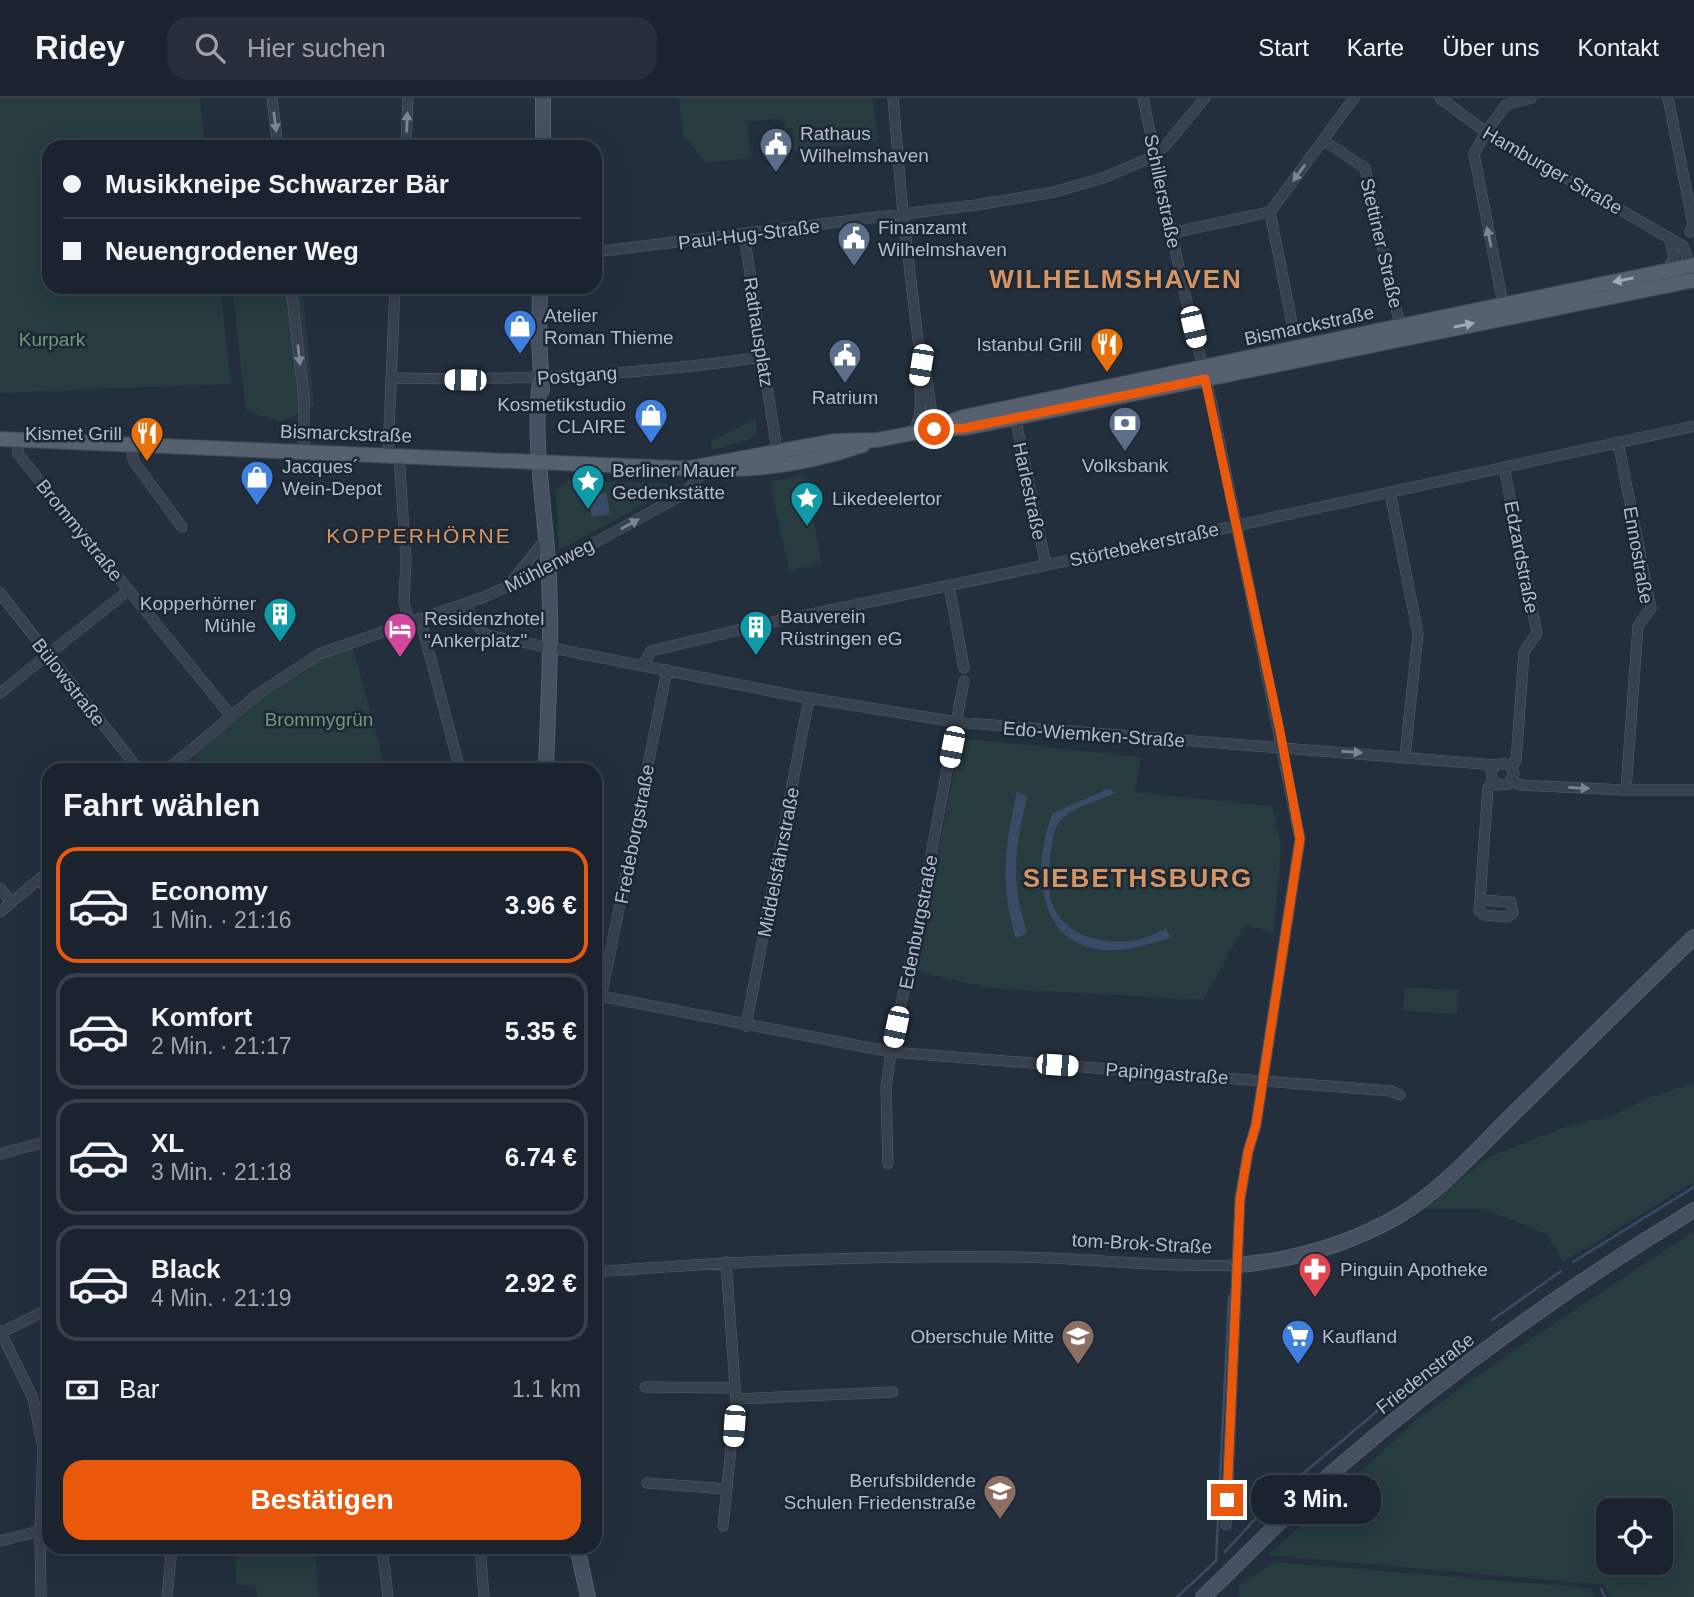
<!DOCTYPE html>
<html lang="de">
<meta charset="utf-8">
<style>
body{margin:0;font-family:Arial,sans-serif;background:#282f3a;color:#f1f3f6;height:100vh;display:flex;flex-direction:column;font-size:26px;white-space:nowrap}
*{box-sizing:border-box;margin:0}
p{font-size:23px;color:#a0a4aa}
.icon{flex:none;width:38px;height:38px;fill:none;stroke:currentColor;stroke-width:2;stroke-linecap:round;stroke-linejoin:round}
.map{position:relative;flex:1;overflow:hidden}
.sheet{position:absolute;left:42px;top:665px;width:560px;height:791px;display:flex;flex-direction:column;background:#1b232e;border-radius:21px;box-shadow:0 7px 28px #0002,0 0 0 2px #39404a}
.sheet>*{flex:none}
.top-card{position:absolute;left:42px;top:42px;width:560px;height:154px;border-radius:21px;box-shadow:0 7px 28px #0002,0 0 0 2px #39404a;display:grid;align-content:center;height:154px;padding:0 21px;background:#1b232e}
.controls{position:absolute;left:1596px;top:1400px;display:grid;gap:14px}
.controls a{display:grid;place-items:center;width:77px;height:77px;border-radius:14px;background:#1b232e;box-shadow:0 7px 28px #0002,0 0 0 2px #39404a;font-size:35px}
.end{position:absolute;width:32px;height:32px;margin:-16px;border:9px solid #ea580c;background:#fff;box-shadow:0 0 0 4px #fff}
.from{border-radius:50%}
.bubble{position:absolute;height:49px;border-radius:21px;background:#1b232e;box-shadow:0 7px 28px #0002,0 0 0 2px #39404a;font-size:23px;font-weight:600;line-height:49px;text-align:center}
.car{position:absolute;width:21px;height:42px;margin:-21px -10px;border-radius:9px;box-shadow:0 0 5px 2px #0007;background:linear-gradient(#fff 24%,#345 0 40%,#fff 0 76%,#345 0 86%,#fff 0)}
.top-card b{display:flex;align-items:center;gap:24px;height:66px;font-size:26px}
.top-card b+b{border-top:2px solid #39404a}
.top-card i{width:18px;height:18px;background:#f1f3f6}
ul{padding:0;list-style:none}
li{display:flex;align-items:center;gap:21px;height:116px;margin:0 14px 10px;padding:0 7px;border:4px solid #39404a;border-radius:21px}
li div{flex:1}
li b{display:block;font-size:26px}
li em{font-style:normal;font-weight:600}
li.current{border-color:#ea580c}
li>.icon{width:63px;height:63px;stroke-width:1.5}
h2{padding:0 21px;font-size:32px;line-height:84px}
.pay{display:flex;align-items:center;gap:18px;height:77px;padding:0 21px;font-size:26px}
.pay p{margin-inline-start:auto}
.action{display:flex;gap:14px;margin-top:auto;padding:14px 21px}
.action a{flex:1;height:80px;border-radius:21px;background:#ea580c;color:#fff;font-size:28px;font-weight:600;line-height:80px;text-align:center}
header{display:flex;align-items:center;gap:42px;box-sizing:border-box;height:98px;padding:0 35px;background:#1b232e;border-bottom:2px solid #39404a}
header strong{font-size:33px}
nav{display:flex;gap:38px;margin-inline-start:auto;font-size:24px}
.search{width:490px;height:63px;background:#282f3a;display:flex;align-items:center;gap:18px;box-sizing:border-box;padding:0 24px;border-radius:21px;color:#a0a4aa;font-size:26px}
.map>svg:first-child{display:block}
</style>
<header>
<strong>Ridey</strong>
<div class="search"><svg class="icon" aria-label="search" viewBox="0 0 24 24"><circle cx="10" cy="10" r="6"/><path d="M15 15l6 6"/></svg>Hier suchen</div>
<nav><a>Start</a><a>Karte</a><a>Über uns</a><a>Kontakt</a></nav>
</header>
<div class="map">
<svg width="1694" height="1499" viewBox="0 0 1694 1499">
<rect width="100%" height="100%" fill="#242f3e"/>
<path fill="#263c3f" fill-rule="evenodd" d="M0 0H200L205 49H49V189H220L231 286 0 295Z
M679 0H873L878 43 794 54 792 30H785L783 20 747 24 751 60 706 65 683 37Z
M232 189H302L314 308 282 324 246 313Z
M756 321 757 334 749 342 711 352V343Z
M805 377 822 466 789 473 770 384Z
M569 382 682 386 559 452 556 393Z
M352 546 386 672H206L193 654 258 598 320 558Z
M961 640 1141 659 1135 694 1272 708 1281 747 1274 834 1245 827 1203 902 989 890 914 873Z
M1405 889 1458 892 1457 916 1403 913Z
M1694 985V1084L1563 1164 1545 1135 1485 1111H1423L1487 1060 1570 1027 1609 1019 1646 1001Z
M1694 1133V1499H1609L1604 1487 1268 1457 1420 1319 1517 1250ZM1608 1412H1661V1465H1608Z
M236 1449H315L319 1499H257L256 1488 236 1486Z
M1274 1464 1591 1490 1595 1499H1239V1488Z"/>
<path fill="#394c67" d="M606 395 610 416 592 419 588 398Z
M1108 691 1116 695C1100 702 1076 708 1063 720 1052 730 1052 747 1050 760 1049 776 1047 794 1053 808 1068 842 1110 848 1142 841 1150 839 1158 834 1166 830L1171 840C1150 846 1128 853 1107 852 1035 849 1031 766 1053 715Z
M1017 693 1027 699C1015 751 1010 781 1027 834L1016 841C999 784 1005 750 1017 693Z"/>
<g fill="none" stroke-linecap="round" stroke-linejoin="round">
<path stroke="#394c67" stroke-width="2.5" d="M1573 1164 1694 1089
M1492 1222 1561 1173
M1225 1454 1265 1410 1305 1374 1395 1298 1471 1238
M1601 1491 1605 1499
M1177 1499 1216 1463 1229 1198"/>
<defs>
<path id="street" d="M272 0 278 49
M893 0 903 116 921 267C917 289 927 318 911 335
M1143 0 1183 188 1212 306 1300 741 1256 1027 1248 1054 1240 1101 1226 1427
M1440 0 1486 34 1683 148 1690 168 1688 172
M1668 0 1693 126 1690 134
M1323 42 1365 70 1400 228
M406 49 408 0
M1270 114 1292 225
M1171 135 1270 114 1354 0
M744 136 777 353 779 357
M595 154 976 107 1054 94 1103 80 1150 60 1165 48 1205 0
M1667 173 1674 158 1669 139
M291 189 304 302V353
M1503 206 1474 56 1486 34 1506 7 1531 0
M921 267 927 281 934 331
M391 280C514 283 639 277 762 259
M1015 319 1046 467
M18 342V356L231 618
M1618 344 1651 510 1638 528 1626 692
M132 346V358L135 365 182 429
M388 356 395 189
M399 357 406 462 404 504 409 524
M1504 369 1537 535 1524 554 1516 663 1511 668
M1390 394 1418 536 1405 658
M513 482 545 442
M949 487 964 570
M0 495 139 672
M466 506 473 523 486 537 796 598 956 624 1496 667 1504 665 1511 668 1514 675 1509 686 1497 687 1492 681 1491 673 1496 667
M420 520 460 672
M643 567 651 553 763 526 1225 430 1694 328
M0 595 129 492
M167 672 258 596 319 556 484 499 556 466 682 397 707 371
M1512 683 1520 687 1626 692H1694
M39 781 49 794
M0 790 11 804
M1480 802 1511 804 1513 815 1507 819 1484 817 1479 813 1480 802 1488 689 1494 685
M0 814 49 773
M595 897 891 954 1391 993 1400 997
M596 900H601L667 572
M746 928 809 600
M0 1056 49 1043
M888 1066 886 990 891 954 913 851 964 583
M595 1174C735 1163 875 1157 1015 1159 1089 1160 1164 1170 1238 1167
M0 1233 33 1300 43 1350 40 1433 41 1499
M0 1235 49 1211
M645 1289 735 1290
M736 1301 893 1294
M647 1385 727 1391
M723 1428 736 1301 726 1164
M0 1443 40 1433H49
M382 1449 388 1499
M480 1449 484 1499
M167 1499 172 1449"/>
<path id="secondary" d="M543 49V0
M540 189 539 241 542 292
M540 283C532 349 546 414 549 480 552 544 548 608 546 672
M1238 1167C1295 1162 1350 1146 1400 1117 1443 1091 1479 1049 1515 1014 1574 956 1634 897 1694 839
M577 1449 588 1499
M1203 1499C1247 1458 1288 1413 1333 1374 1446 1276 1567 1189 1694 1112"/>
<path id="primary" d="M941 327 963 319 1694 167
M0 341 698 371
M690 370 834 343 877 342 934 331 965 330 1694 182
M718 371C767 372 817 363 863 347"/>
</defs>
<use href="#street" stroke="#565f6c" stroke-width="11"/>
<use href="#secondary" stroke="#565f6c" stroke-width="16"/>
<use href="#primary" stroke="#414a57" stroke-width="16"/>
<use href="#street" stroke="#38414e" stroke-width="10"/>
<use href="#secondary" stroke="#465061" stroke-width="14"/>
<use href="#primary" stroke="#56606e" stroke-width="14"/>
</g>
<defs><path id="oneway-solid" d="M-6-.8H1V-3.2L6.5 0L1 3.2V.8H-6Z" transform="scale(1.75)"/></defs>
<g fill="#7c8592">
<use href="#oneway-solid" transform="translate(275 24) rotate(83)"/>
<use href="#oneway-solid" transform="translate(407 24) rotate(-88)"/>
<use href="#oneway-solid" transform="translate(1299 75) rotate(126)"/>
<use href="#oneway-solid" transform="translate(1489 139) rotate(-102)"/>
<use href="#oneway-solid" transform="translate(299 257) rotate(84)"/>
<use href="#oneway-solid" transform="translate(630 426) rotate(-29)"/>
<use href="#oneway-solid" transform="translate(1352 654) rotate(4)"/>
<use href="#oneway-solid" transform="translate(1579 690) rotate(3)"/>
</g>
<g fill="#a1aab7">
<use href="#oneway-solid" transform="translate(1623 182) rotate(169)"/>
<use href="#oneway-solid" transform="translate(1464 227) rotate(-11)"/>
</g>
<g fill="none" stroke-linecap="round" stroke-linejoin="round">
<path stroke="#ea580c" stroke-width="9" d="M934 331 965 330 1205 281 1280 633 1300 741 1256 1027 1248 1054 1240 1101 1227 1402"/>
</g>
<defs>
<symbol id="civic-pin" viewBox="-11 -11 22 30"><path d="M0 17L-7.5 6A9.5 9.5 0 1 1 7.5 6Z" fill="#5c6f8a" stroke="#1d2633"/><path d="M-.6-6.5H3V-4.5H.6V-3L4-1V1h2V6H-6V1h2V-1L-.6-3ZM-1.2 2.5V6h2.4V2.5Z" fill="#fff"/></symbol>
<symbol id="shop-pin" viewBox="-11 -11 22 30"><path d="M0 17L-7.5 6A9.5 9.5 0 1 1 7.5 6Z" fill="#3f7fe0" stroke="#1d2633"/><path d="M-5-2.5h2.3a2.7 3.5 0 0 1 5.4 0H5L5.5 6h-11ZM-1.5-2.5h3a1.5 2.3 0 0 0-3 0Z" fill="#fff"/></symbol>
<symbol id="restaurant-pin" viewBox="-11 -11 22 30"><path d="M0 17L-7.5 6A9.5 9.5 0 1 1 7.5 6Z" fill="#e8710a" stroke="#1d2633"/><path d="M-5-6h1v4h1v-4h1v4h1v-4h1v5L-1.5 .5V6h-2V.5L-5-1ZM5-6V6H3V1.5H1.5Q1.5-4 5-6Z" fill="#fff"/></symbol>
<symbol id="bank-pin" viewBox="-11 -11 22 30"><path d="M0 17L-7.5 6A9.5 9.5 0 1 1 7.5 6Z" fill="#5c6f8a" stroke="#1d2633"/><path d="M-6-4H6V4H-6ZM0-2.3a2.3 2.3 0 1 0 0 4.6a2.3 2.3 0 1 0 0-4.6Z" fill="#fff"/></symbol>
<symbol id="sight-pin" viewBox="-11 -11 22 30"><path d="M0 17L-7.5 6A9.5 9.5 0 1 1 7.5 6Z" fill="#0f9aa8" stroke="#1d2633"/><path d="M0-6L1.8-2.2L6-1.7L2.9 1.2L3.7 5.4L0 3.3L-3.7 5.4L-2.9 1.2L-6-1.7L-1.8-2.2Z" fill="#fff"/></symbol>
<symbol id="building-pin" viewBox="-11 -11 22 30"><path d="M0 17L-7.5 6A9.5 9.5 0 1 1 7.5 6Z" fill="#0f9aa8" stroke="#1d2633"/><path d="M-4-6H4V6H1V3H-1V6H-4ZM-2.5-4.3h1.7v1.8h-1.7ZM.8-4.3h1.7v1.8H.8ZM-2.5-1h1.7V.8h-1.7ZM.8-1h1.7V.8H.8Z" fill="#fff"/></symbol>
<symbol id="hotel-pin" viewBox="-11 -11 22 30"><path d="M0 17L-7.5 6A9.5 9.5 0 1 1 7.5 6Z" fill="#d1479c" stroke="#1d2633"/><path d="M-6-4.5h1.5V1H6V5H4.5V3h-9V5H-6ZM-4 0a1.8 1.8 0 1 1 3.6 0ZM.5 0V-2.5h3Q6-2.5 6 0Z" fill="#fff"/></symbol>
<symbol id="pharmacy-pin" viewBox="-11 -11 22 30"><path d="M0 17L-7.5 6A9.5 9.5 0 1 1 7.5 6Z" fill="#e0444e" stroke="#1d2633"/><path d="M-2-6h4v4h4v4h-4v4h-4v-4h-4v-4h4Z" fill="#fff"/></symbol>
<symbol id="school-pin" viewBox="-11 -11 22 30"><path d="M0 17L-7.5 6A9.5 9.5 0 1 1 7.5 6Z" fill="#8d6e63" stroke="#1d2633"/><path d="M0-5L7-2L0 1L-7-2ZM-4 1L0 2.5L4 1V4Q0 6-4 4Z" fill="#fff"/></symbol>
<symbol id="supermarket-pin" viewBox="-11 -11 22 30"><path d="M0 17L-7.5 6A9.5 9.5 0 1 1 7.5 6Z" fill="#3f7fe0" stroke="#1d2633"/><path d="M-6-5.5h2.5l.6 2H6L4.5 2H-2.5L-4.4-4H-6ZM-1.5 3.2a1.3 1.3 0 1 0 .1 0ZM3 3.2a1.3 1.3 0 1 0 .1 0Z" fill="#fff"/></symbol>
</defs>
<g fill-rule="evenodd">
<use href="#civic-pin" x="757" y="27" width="38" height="52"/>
<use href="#civic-pin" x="835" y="121" width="38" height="52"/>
<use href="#shop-pin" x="501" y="209" width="38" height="52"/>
<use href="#restaurant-pin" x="1088" y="227" width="38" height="52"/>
<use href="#civic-pin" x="826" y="238" width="38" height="52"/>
<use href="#shop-pin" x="632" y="298" width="38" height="52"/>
<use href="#bank-pin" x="1106" y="306" width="38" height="52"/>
<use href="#restaurant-pin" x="128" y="316" width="38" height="52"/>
<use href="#shop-pin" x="238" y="360" width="38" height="52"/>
<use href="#sight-pin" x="569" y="364" width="38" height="52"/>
<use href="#sight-pin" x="788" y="381" width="38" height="52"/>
<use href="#building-pin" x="261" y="497" width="38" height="52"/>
<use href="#building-pin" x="737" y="510" width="38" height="52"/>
<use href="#hotel-pin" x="381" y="512" width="38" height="52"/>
<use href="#pharmacy-pin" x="1296" y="1152" width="38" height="52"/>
<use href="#school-pin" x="1059" y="1219" width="38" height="52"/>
<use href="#supermarket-pin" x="1279" y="1219" width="38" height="52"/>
<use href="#school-pin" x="981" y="1374" width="38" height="52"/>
</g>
<g text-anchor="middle" stroke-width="5" stroke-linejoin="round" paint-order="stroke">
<g font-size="19" fill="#b4bcc9" stroke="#1d2633" text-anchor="start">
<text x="800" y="42">Rathaus<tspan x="800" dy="22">Wilhelmshaven</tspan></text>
<text x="878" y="136">Finanzamt<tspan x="878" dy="22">Wilhelmshaven</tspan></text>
<text x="544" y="224">Atelier<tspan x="544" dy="22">Roman Thieme</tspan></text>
<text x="1082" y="253" text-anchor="end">Istanbul Grill</text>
<text x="845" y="306" text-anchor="middle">Ratrium</text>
<text x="626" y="313" text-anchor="end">Kosmetikstudio<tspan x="626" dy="22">CLAIRE</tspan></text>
<text x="122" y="342" text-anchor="end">Kismet Grill</text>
<text x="1125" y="374" text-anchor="middle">Volksbank</text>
<text x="282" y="375">Jacques´<tspan x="282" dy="22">Wein-Depot</tspan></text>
<text x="612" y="379">Berliner Mauer<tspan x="612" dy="22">Gedenkstätte</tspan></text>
<text x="832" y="407">Likedeelertor</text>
<text x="256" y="512" text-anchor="end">Kopperhörner<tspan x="256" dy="22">Mühle</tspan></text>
<text x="780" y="525">Bauverein<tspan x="780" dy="22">Rüstringen eG</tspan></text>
<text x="424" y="527">Residenzhotel<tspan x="424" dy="22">"Ankerplatz"</tspan></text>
<text x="1340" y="1178">Pinguin Apotheke</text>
<text x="1054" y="1245" text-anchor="end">Oberschule Mitte</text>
<text x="1322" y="1245">Kaufland</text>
<text x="976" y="1389" text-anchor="end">Berufsbildende<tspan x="976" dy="22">Schulen Friedenstraße</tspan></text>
</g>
<g font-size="19" fill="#b4bcc9" stroke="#1d2633">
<text transform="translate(1553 72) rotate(30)" y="7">Hamburger Straße</text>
<text transform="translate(1163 93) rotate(78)" y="7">Schillerstraße</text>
<text transform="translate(749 136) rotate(-7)" y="7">Paul-Hug-Straße</text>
<text transform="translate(1382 145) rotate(77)" y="7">Stettiner Straße</text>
<text transform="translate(1309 227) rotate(-12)" y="7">Bismarckstraße</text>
<text transform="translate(759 234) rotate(81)" y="7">Rathausplatz</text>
<text transform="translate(577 277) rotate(-4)" y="7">Postgang</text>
<text transform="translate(346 335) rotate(2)" y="7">Bismarckstraße</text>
<text transform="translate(1030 393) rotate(78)" y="7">Harlestraße</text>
<text transform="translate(80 432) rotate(51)" y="7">Brommystraße</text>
<text transform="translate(1144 446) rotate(-12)" y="7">Störtebekerstraße</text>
<text transform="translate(1639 457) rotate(80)" y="7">Ennostraße</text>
<text transform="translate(1522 459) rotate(79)" y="7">Edzardstraße</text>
<text transform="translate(549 467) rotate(-27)" y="7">Mühlenweg</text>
<text transform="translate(69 584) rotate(52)" y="7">Bülowstraße</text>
<text transform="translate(1094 636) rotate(4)" y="7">Edo-Wiemken-Straße</text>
<text transform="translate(634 736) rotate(-79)" y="7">Fredeborgstraße</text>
<text transform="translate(778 764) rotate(-79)" y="7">Middelsfährstraße</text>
<text transform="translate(918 824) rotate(-79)" y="7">Edenburgstraße</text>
<text transform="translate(1167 975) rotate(4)" y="7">Papingastraße</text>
<text transform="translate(1142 1145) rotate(3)" y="7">tom-Brok-Straße</text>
<text transform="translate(1425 1275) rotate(-38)" y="7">Friedenstraße</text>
</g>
<g font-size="19" fill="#6b9a76" stroke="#1d2633">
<text x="52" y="248">Kurpark</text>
<text x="319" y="628">Brommygrün</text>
</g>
<g font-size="21" letter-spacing="2" fill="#d59563" stroke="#1d2633">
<text x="419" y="445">KOPPERHÖRNE</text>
</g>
<g font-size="26" font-weight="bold" letter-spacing="2" fill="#d59563" stroke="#1d2633">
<text x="1116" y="190">WILHELMSHAVEN</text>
<text x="1138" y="789">SIEBETHSBURG</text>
</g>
</g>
</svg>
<div class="controls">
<a><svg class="icon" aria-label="locate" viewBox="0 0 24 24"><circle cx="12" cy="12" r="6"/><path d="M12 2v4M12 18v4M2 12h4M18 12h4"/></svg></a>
</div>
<i class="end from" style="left:934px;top:331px"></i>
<i class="end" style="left:1227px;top:1402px"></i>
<div class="bubble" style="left:1251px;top:1377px;width:130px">3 Min.</div>
<i class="car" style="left:1193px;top:229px;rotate:167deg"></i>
<i class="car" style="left:921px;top:267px;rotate:189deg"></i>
<i class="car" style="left:465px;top:282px;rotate:271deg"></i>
<i class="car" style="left:952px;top:649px;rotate:191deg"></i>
<i class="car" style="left:896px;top:929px;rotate:192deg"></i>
<i class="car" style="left:1057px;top:967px;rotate:94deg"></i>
<i class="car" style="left:734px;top:1328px;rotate:184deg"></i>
<div class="top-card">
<b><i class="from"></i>Musikkneipe Schwarzer Bär</b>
<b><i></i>Neuengrodener Weg</b>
</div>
<section class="sheet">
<h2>Fahrt wählen</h2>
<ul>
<li class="current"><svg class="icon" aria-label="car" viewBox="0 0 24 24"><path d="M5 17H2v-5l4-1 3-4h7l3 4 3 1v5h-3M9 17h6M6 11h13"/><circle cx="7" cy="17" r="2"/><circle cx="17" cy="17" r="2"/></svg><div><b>Economy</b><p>1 Min. · 21:16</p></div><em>3.96 €</em></li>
<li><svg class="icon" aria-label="car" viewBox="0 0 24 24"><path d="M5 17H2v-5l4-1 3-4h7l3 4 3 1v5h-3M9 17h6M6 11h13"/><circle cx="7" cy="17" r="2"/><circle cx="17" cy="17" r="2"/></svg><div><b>Komfort</b><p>2 Min. · 21:17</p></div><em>5.35 €</em></li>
<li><svg class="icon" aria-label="car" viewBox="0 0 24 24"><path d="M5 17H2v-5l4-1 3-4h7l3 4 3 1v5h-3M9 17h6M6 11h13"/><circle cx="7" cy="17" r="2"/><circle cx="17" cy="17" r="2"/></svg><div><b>XL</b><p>3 Min. · 21:18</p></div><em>6.74 €</em></li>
<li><svg class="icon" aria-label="car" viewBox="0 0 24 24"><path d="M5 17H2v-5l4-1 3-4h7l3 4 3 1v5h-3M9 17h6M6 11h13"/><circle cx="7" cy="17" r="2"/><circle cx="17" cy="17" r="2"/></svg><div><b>Black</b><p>4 Min. · 21:19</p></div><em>2.92 €</em></li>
</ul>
<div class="pay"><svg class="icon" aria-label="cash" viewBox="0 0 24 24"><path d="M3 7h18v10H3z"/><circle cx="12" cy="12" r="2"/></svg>Bar<p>1.1 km</p></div>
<div class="action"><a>Bestätigen</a></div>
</section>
</div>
